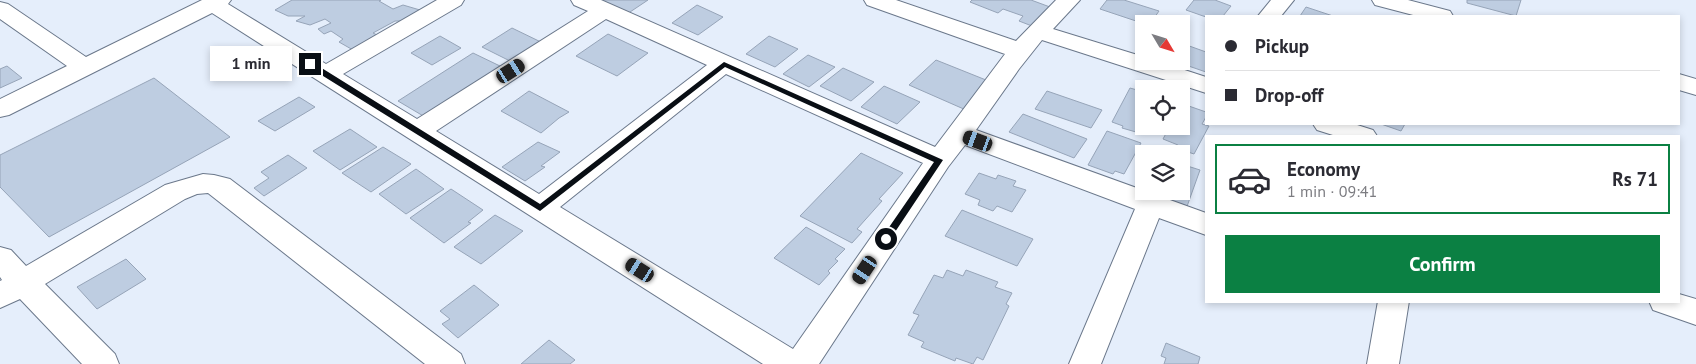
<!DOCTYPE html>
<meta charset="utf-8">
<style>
body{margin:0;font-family:"PT Sans",sans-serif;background:#f7f7f7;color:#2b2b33;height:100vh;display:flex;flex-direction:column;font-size:19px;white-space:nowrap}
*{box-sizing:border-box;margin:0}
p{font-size:16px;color:#7c7c81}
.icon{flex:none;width:28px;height:28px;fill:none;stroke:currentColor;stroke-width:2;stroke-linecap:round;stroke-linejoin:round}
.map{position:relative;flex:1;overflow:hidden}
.details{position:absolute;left:1205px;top:135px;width:475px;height:168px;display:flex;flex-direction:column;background:#fff;border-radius:0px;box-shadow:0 2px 8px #0003}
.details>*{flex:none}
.banner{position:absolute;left:1205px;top:15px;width:475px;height:110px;border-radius:0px;box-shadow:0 2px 8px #0003;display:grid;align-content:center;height:110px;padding:0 20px;background:#fff}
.needle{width:32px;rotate:128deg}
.fabs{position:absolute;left:1135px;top:15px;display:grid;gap:10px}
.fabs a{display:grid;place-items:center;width:55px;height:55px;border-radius:0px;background:#fff;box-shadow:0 2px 8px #0003;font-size:25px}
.end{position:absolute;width:22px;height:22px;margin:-11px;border:6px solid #090e14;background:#fff;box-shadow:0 0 0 2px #fff}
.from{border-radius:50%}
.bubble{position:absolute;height:35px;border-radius:0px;background:#fff;box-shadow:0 2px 8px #0003;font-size:16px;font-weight:600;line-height:35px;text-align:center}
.car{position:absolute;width:15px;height:30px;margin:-15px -8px;border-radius:6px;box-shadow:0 0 4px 1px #0007;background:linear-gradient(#222 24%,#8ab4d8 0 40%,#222 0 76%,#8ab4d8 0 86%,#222 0)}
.banner b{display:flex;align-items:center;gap:18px;height:48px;font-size:19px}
.banner b+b{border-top:1px solid #e1e1e2}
.banner i{width:12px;height:12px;background:#2b2b33}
ul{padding:9px 0 0;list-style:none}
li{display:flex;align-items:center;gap:15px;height:70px;margin:0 10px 8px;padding:0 10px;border:2px solid transparent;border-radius:0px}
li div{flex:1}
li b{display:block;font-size:19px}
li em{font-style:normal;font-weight:600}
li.selected{border-color:#0b8043}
li>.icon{width:45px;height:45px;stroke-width:1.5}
.action{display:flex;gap:10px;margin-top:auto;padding:10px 20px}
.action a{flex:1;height:58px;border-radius:0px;background:#0b8043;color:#fff;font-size:20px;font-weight:600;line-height:58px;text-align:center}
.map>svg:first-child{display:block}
</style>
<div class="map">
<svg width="1696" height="364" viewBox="0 0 1696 364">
<rect width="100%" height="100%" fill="#e5eefb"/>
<path fill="#becde1" stroke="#96a4b8" d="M292 0H381L379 1 393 9 403 5 420 10 402 21H395L373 33 377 35 353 50 339 42 343 39 331 31 324 34 318 29 331 23 325 19 310 25 296 21 305 16H288L275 10Z
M603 0H648L627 14 602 1Z
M972 0H1031L1050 7 1032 26 1019 21 1023 16 1003 9 998 13 970 2Z
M1107 0H1124L1159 11 1150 24H1145L1100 9Z
M1194 0H1215L1231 6 1223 16 1206 17 1186 10Z
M1467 0H1521L1516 16 1467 3Z
M697 5 723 17 698 35 672 23Z
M1306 7 1333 16H1300Z
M512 28 545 44 516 64 482 47Z
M608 34 648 53 617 76 576 56Z
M440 36 461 48 432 65 411 53Z
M769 36 798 49 775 67 746 54Z
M1181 43 1206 52V72L1174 61H1181Z
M473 53 500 66 425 117 398 101Z
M808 55 835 67 809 87 783 74Z
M936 60 991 82 966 110 909 85Z
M7 66 22 78 0 88V69Z
M843 68 874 82 851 101 820 86Z
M154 78 230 137 49 237 0 187V155Z
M884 86 920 102 897 124 861 107Z
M1130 88 1144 92V126H1147L1143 134 1122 128 1123 126 1112 122Z
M529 91 569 112 559 118 541 133 501 111Z
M1047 91 1102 110 1091 128 1035 109Z
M299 97 315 107 275 131 258 121Z
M1183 104 1206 112V117L1202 124 1209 126 1194 154 1176 148 1178 145 1163 139 1170 126H1181Z
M1023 114 1087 139 1074 158 1009 132Z
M1381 124H1405L1401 131Z
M350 129 377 147 340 170 313 151Z
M1107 131 1141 143 1124 174 1115 171 1113 174 1088 165Z
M538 142 560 152 541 166 545 167 525 181 502 167Z
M383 147 411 164 371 192 342 173Z
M861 153 903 173 879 199 882 201 857 229 862 232 852 243 800 216Z
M288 155 307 168 264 196 254 188 269 178 261 172Z
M1181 164 1200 170 1185 212 1150 201 1154 191H1181Z
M416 169 444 189 406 214 379 194Z
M979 173 996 179 998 175 1016 181 1013 186 1026 190 1012 212 997 206 993 211 978 205 980 200 965 194Z
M451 189 483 210 468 222 471 223 444 243 410 218Z
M962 210 1033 239 1017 266 945 236Z
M495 215 523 231 481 264 454 247Z
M806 227 845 249 835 259 838 261 828 271 830 273 819 285 774 258Z
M126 259 146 279 97 309 77 287Z
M947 270 963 276 966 270 998 282 995 287 1012 293 1006 304 1009 306 983 360 977 357 973 364 956 358 955 361 921 347 924 342 908 335 919 315 913 313 934 275 943 278Z
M474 285 499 305 458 338 442 324 450 319 440 311Z
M549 340 575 360 570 364H521Z
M1166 343 1200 357 1198 364H1164L1166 358 1161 356Z"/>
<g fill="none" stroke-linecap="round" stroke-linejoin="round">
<defs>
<path id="minor" d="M202 0H231L228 4 326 64 437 0H464L461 5 343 74 417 119 588 11 574 5 571 0H601L935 147 1005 54 867 5 864 0H896L1016 41 1056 0H1080L1053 29 1144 57V61H1157L1206 77V93L1042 40 1019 69 976 130 1206 213V235L1159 218 1101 364H1069L1135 209 965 145 948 167 819 364H763L212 13 9 115 0 117V99L67 66 0 19V2L8 4 86 57ZM606 19 707 65 539 194 436 131ZM726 74 923 163 793 349 560 207Z
M1271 0H1294L1281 16H1258Z
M1372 0H1408L1450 11 1453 16H1417L1375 5Z
M1679 74 1696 79V95L1679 90Z
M1313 124H1354L1373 130 1377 136H1336L1317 130Z
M203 174 214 175 230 179 461 354 465 364H425L208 193 197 194 185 199 45 284 115 354 119 364H82L20 299 0 308V281L2 280 0 277V247L11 250 26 266 165 185Z
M1679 294 1696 299V325L1653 310 1649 301H1679Z
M1378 301H1409L1399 364H1367Z"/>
</defs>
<use href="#minor" stroke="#6b788b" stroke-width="2"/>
<use href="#minor" fill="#fff" fill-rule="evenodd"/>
</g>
<path fill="#090e14" d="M307 62H312L540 204 724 62 943 160 889 241H883V236L934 162 725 67 540 211 307 66Z"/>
</svg>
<div class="fabs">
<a><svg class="needle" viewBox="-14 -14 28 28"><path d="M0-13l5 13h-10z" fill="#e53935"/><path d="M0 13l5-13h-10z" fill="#7c7c81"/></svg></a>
<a><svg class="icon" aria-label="locate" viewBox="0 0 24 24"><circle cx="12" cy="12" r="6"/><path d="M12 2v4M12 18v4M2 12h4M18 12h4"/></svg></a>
<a><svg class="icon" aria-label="layers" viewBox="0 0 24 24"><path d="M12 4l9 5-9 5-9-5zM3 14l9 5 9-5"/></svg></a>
</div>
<i class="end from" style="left:886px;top:239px"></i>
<i class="end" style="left:310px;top:64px"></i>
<div class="bubble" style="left:210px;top:46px;width:82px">1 min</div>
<i class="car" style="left:511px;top:71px;rotate:57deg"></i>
<i class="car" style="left:978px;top:141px;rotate:290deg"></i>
<i class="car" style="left:640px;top:270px;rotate:302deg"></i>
<i class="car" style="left:865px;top:270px;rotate:214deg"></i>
<div class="banner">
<b><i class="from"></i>Pickup</b>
<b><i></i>Drop-off</b>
</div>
<section class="details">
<ul>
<li class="selected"><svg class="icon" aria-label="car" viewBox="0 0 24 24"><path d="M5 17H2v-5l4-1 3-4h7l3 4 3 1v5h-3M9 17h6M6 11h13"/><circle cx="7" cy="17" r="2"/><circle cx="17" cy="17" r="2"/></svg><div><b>Economy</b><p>1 min · 09:41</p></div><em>Rs 71</em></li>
</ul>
<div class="action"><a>Confirm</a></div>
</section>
</div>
